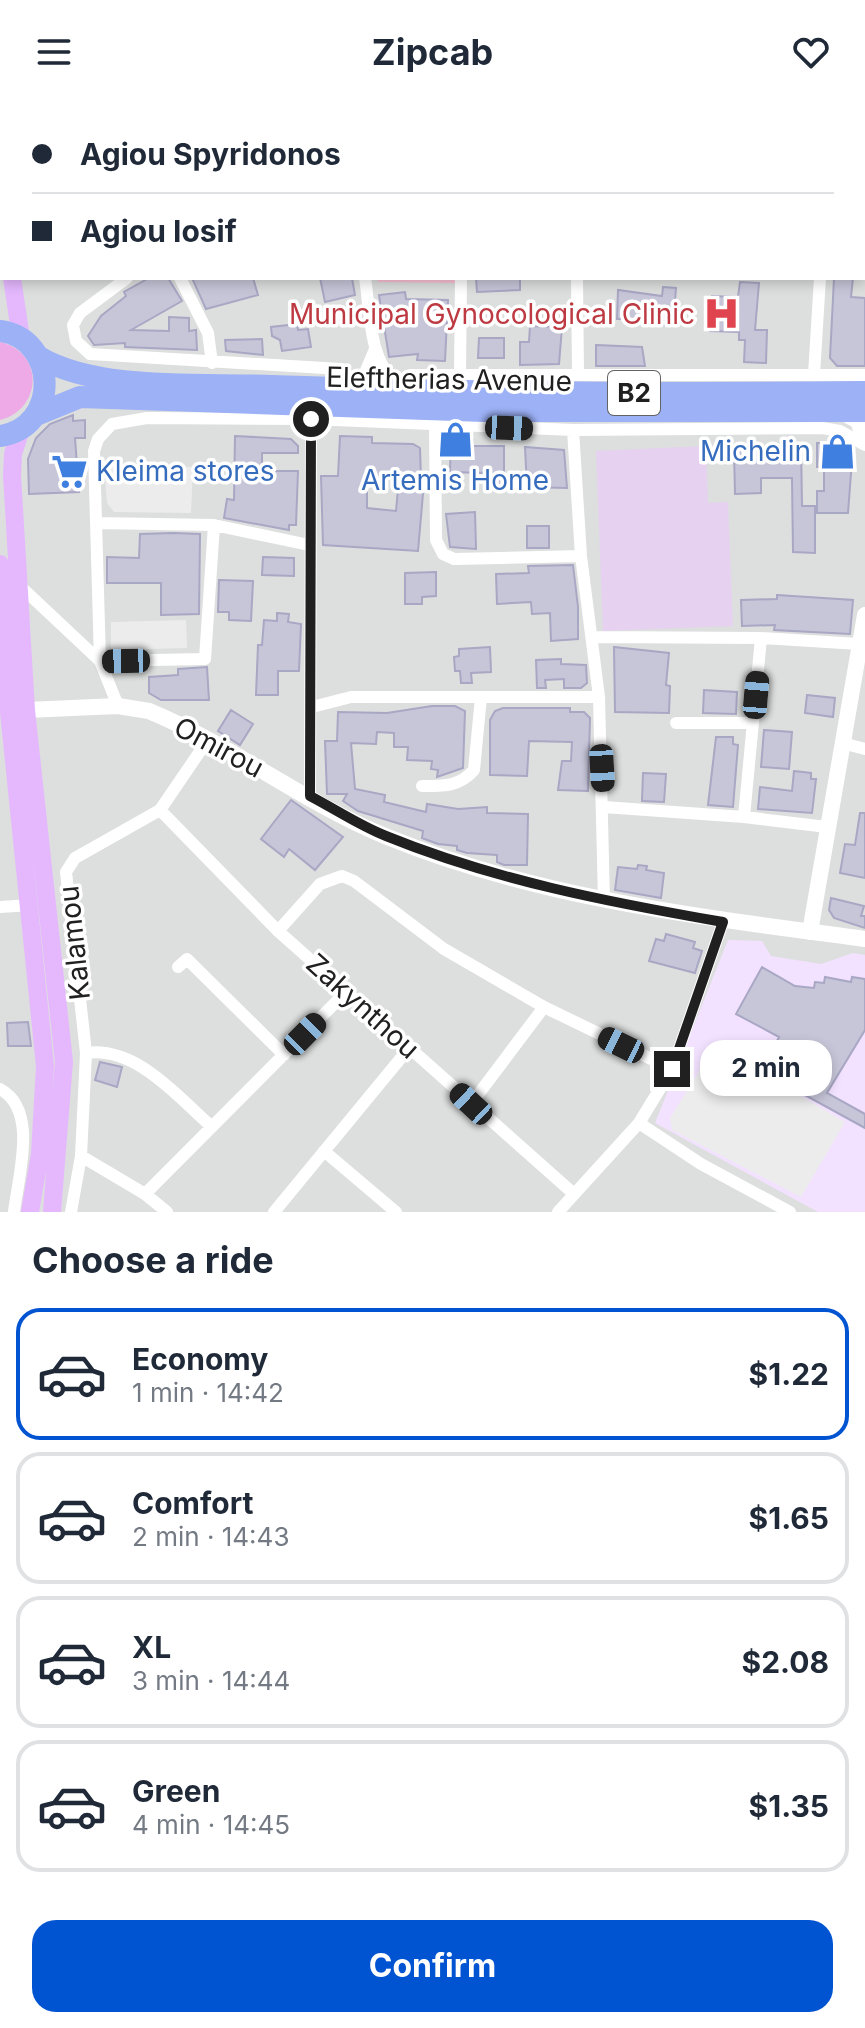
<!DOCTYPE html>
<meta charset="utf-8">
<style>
body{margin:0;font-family:Inter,sans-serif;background:#f6f6f7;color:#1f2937;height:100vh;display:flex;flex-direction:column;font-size:30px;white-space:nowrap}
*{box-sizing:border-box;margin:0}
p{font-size:26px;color:#747a83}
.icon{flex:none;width:44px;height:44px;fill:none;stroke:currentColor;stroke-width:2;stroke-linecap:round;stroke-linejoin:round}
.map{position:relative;height:1108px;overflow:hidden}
.sheet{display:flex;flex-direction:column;background:#fff;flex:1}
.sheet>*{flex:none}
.guide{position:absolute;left:0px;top:0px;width:866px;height:176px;box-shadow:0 4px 12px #0003;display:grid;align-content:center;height:176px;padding:0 32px;background:#fff}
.end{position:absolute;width:36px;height:36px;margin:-18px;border:10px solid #202020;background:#fff;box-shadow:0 0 0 4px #fff}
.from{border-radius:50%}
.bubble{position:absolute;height:56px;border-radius:24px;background:#fff;box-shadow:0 4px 12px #0003;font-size:26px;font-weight:700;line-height:56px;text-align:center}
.car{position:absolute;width:24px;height:48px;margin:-24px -12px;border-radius:10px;box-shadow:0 0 6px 2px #0007;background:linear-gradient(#222 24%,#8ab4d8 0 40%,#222 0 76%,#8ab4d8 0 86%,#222 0)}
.guide b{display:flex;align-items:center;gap:28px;height:76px;font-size:30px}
.guide b+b{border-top:2px solid #e0e1e3}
.guide i{width:20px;height:20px;background:#1f2937}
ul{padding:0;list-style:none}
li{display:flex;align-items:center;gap:24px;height:132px;margin:0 16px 12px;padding:0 16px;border:4px solid #e0e1e3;border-radius:24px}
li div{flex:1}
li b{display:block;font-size:30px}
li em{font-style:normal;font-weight:700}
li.active{border-color:#0054d1}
li>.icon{width:72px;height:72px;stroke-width:1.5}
h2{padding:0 32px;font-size:36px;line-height:96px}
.action{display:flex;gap:16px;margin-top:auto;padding:16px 32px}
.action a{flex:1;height:92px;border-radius:24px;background:#0054d1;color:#fff;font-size:32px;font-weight:700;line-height:92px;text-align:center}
header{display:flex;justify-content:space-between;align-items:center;height:104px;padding:0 32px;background:#fff;font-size:36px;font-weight:700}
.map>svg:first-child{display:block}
</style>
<header><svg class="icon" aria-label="menu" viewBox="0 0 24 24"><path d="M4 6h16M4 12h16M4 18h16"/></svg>Zipcab<svg class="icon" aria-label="heart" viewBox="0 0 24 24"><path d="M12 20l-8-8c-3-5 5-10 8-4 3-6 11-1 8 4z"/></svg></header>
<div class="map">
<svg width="865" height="1108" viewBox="0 0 865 1108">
<rect width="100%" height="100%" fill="#e9e6f1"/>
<path fill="#dddede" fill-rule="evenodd" d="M0 0H865V1108H0ZM2 2H864V174H2Z"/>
<path fill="#f3e2ff" d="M728 836 762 837 771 852 821 860 853 849 865 851V1108H818L655 1019Z"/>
<path fill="#e6d1f1" d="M706 342 708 399 728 398 733 522 603 527 596 347Z"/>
<path fill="#eeaae7" d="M0 238C44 248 43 305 0 316Z"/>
<path fill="#fdc2d5" d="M377 174H457V179L378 178Z"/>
<path fill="#ececec" d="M104 361 193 363 191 409 114 408 107 399Z
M186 516 187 544 111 546V518Z
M711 939 845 1018 801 1093 672 1026 670 1014 697 971Z"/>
<path fill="#c7c6d9" stroke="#a8a7c4" stroke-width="2" fill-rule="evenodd" d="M149 174H168L182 197 131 226 169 227V213L189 214V227L196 226 197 246 125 243V239L94 241 88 232 101 212 126 192 124 188Z
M192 174H253L258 191 206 205Z
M320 174H352L355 191 325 198Z
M476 174H520V186L477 188Z
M834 174H853L851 193 865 194V262H837L830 254Z
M740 178 759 179 755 226H767L766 259 744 258 745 236H739V228L710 227 712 192 738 193Z
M663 183 676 184 673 222 647 220V215H617L618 186 662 192Z
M405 188 406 195 448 196 445 257 417 256 418 250 389 253 379 191Z
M297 220 298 226 308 225 311 243 282 247 280 236 272 232 271 223Z
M530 222 562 223 559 260 520 261V238H529Z
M479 234H504V254H478Z
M262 235 263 251 226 247 225 236Z
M596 241 642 243 645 262H596Z
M73 311V317L85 316V334H75L79 388 29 390 28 355 36 334 50 320Z
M235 332 291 335 298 342V349H262V367H298L296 421H289V426L224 414 227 395 234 396Z
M340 332 372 333V339L413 340 420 344 421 377 424 378 418 447 323 441 321 372H338ZM367 374H399L396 407 367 404Z
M451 336H473V342H504V384H484V369L450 368Z
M817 339H835L834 344H840V349L852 356 848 409H817V387H824V363H817Z
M801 341 802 402H815V449L793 448 792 374H761V389L735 390 734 345Z
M525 343 564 346 567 384 527 383Z
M475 408 476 445 450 443 446 410Z
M527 422H549V444H527Z
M173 429 200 430 199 510 161 511V479H107V453L139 454 140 430Z
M263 453 294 454V472L262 471Z
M573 461 578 503V535L551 537 550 509 532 510 531 498 497 500 496 470 529 469 528 462Z
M436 468V492L422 493V500H405V469Z
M219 476 253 477 251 517 229 516V508H218Z
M777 491 853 496 850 530 774 526 775 521 742 522 741 496 777 495Z
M277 509 289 510 288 518 301 520 299 567H278V591H256L258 541H262L264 516 277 517Z
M490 543 491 568 471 569 472 579H461L460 567H455L454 553 459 552V545Z
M614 543 669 549 666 581 670 582 669 609 615 608Z
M561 555V560L586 561 587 579 581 584H564V575L545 576 546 584H537L536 556Z
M207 563 209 596H161L149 589V573L178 571V565Z
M704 586 737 588 736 610 703 609Z
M807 591 835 594 833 613 805 609Z
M432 602H455L465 607 463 664 437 673 438 666 431 665 432 657 407 656 408 643H394V629L377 628 376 640 351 639 355 685 385 691 384 698 426 708 427 700 458 705 487 703V709L528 710 527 761H504L497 758V751L467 749 457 746V742L438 740 422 734 423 727 358 707 343 697 347 690H327L325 637H337L338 608 387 609Z
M503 604H570V608H584L590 614 588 687 558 686 562 657H571L572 638 529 637 527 672 490 671V616L495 607Z
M231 606 253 620 240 641 218 627Z
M764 626 792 628 789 665 761 663Z
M716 633H733V640L738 641 733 703 708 701Z
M794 667 811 669V675H816L812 709 758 705 760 683 792 687Z
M643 669 666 670 664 698 642 697Z
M291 696 343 733 315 766 289 745 284 753 261 735Z
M860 709H865V774L840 769 845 740 855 741Z
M638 761 647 762 646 766 664 769 661 794 615 786 618 763 637 765Z
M831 794 864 802 861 812H865V824L834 814 829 806Z
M666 830 695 838 693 844 702 847 695 869 649 857 656 835 664 837Z
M762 863 795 882 814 884 815 878 824 879 825 873 851 878 852 873 865 875V926L827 989 865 1010V1024L794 985 806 963 772 947 779 933 736 910Z
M28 918 31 942H8L7 919Z
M100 958 122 963 117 983 95 976Z"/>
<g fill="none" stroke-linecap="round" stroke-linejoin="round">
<path stroke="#fff" stroke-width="12" d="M559 0V2
M835 0V2
M109 2 110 0
M213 2V0
M393 2 399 0
M706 2H709
M864 11H865
M864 113H865
M127 174 80 209 73 221 76 237 90 250 341 265
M180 174 208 229 212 259
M365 174C371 212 368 260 402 284
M577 174 578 269
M460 269 461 174
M411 271H865
M814 271 820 174
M348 283 364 271 375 245
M435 321 436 436 443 450 454 455 581 452
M573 326 581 452 599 593 604 797
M96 419 214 421 309 441
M18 480 100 557
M593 533 761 534 859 540
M100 557 205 555 214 421
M118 602 100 557 94 347 98 335 112 320 147 314 311 315 573 326 822 324 840 327 865 341
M312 603 351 593H599
M676 619H753
M842 639 865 645
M422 682C443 682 459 683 474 666L481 593
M310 692 311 315
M604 703 744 713 827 723
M160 706 278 827 574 1090
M744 713 761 534
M0 803 31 801
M278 827 320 780 342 772 354 777 444 845 544 903 672 965
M178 863 187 855 284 951
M86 949C136 942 177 992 212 1023
M0 985C39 1006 18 1072 14 1108
M471 1000 544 903
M639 1019 701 1060 790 1108
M324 1047 396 1108
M81 1052 145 1090 167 1108
M145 1090 347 887
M71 1108 81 1052 86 949 66 768 75 754 160 706 207 637
M274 1108 410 943
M558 1108 639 1019 672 965 723 818"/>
<path stroke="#fff" stroke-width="16" d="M840 307 858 317 865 337
M26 606 118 602 149 607C231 641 303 698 385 732 539 795 702 813 865 835
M810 828 865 511"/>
<path stroke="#e5b8fe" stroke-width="18" d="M10 2V0
M12 174 21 234
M21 325 13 350 12 371 26 606 64 958 52 1108
M0 460 9 608 45 962 40 1050 30 1108"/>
<path stroke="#9cb1f6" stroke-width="22" d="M0 227C59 235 60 324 0 332
M39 253C98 288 202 279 271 282 469 289 667 290 865 288
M36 311 80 293 484 307H865"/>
</g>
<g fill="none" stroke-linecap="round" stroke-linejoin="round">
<path stroke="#202020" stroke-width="10" d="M311 315 310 692C335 705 360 722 386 732 494 776 608 798 723 818L672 965"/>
</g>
<defs>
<symbol id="hospital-bare" viewBox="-9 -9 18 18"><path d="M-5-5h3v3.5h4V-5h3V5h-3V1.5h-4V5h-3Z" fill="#e0444e" stroke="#fff" stroke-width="2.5" paint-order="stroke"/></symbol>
<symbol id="shop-bare" viewBox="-9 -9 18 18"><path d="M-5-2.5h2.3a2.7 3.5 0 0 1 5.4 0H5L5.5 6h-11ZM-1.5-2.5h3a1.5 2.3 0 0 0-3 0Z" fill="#3f7fe0" stroke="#fff" stroke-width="2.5" paint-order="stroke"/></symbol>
<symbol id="supermarket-bare" viewBox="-9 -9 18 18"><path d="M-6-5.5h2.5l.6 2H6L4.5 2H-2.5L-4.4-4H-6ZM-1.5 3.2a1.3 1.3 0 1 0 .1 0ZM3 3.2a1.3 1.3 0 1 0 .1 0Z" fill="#3f7fe0" stroke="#fff" stroke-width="2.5" paint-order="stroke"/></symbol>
</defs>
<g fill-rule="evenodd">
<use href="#hospital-bare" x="696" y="184" width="51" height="51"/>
<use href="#shop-bare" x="430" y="310" width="51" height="51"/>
<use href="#shop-bare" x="812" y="322" width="51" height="51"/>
<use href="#supermarket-bare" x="44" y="342" width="51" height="51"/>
</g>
<g text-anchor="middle" stroke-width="7" stroke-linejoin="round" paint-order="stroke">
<rect fill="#fff" stroke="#636363" stroke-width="2" x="608" y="267" width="52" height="44" rx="6"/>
<g font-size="26" font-weight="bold" fill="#202020">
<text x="634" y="298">B2</text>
</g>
<g font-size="28" fill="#be3a42" stroke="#fff" text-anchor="end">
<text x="695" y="220">Municipal Gynocological Clinic</text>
</g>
<g font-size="28" fill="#202020" stroke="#fff">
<text transform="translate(449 275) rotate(1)" y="10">Eleftherias Avenue</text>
<text transform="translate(219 643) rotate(28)" y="10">Omirou</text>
<text transform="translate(74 839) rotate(-96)" y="10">Kalamou</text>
<text transform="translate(363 902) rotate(42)" y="10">Zakynthou</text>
</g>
<g font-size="28" fill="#366cbe" stroke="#fff" text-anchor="end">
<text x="811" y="357">Michelin</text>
<text x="96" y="377" text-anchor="start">Kleima stores</text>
<text x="455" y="386" text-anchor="middle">Artemis Home</text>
</g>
</g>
</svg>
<i class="end from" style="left:311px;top:315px"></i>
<i class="end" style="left:672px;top:965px"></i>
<div class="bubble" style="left:700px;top:936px;width:132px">2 min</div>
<i class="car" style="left:509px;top:324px;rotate:92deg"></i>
<i class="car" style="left:126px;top:557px;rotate:269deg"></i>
<i class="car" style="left:756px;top:591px;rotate:5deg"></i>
<i class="car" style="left:602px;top:664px;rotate:177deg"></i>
<i class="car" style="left:305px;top:930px;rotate:45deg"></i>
<i class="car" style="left:621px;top:941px;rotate:296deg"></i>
<i class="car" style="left:471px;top:1000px;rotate:313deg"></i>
<div class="guide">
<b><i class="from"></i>Agiou Spyridonos</b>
<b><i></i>Agiou Iosif</b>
</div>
</div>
<section class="sheet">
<h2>Choose a ride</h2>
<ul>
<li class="active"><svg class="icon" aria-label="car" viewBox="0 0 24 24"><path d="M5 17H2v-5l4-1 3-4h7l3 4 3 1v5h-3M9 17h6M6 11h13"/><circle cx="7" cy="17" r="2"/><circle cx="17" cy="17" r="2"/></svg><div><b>Economy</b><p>1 min · 14:42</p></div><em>$1.22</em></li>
<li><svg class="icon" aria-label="car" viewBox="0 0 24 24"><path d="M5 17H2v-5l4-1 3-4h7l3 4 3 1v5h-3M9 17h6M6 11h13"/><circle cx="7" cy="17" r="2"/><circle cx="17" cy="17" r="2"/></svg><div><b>Comfort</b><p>2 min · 14:43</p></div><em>$1.65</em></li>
<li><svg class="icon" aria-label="car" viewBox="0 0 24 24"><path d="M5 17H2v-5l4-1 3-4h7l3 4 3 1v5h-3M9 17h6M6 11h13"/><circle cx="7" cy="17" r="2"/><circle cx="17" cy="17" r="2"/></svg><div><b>XL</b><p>3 min · 14:44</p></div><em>$2.08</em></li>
<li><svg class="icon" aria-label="car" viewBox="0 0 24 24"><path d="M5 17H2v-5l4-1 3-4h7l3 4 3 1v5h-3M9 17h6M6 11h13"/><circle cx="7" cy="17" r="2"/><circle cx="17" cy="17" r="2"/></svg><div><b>Green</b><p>4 min · 14:45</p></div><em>$1.35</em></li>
</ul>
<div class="action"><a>Confirm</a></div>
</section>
